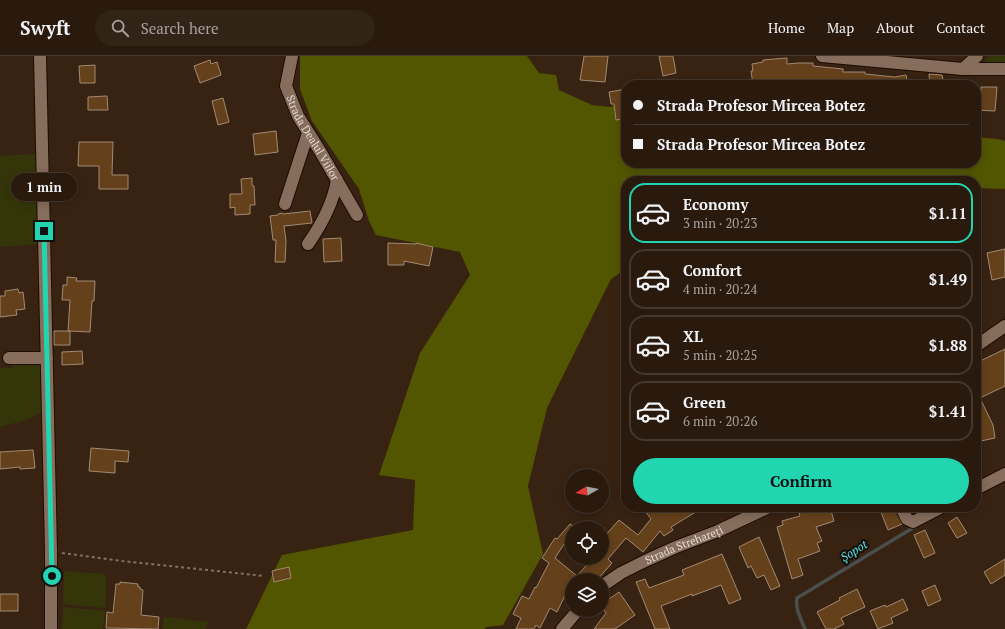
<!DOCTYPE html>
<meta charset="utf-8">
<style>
body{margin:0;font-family:"PT Serif",serif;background:#322317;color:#f1f3f6;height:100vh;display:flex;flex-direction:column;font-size:15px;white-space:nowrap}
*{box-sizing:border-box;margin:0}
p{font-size:13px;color:#a5a19e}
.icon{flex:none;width:22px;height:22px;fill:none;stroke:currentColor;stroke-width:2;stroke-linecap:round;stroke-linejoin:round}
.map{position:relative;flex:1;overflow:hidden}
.details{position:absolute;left:621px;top:120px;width:360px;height:336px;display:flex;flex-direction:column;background:#2a1a0e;border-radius:16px;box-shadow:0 2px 10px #0003,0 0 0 1px #46382e}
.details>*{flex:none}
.banner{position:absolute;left:621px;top:24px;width:360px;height:88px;border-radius:16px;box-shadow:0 2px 10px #0003,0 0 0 1px #46382e;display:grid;align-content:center;height:88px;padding:0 12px;background:#2a1a0e}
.needle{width:26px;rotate:261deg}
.controls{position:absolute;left:565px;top:413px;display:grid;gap:8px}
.controls a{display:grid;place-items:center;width:44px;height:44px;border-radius:50%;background:#2a1a0e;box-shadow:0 2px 10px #0003,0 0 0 1px #46382e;font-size:20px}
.end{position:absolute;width:18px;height:18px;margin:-9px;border:5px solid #21d5b0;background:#111;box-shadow:0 0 0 2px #111}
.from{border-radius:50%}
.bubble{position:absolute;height:28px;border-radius:14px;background:#2a1a0e;box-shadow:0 2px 10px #0003,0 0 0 1px #46382e;font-size:13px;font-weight:800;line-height:28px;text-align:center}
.banner b{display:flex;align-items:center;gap:14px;height:38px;font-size:15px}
.banner b+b{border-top:1px solid #46382e}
.banner i{width:10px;height:10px;background:#f1f3f6}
ul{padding:7px 0 0;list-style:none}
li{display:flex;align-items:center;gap:12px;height:60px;margin:0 8px 6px;padding:0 4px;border:2px solid #46382e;border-radius:16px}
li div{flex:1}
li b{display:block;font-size:15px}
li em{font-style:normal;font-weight:800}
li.on{border-color:#21d5b0}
li>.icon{width:36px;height:36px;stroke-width:1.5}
.button{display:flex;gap:8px;margin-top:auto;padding:8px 12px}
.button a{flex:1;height:46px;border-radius:24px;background:#21d5b0;color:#111;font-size:16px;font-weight:800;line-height:46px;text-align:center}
header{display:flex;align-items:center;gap:24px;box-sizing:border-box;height:56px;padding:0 20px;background:#2a1a0e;border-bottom:1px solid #46382e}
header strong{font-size:19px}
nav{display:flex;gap:22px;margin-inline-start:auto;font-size:14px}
.search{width:280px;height:36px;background:#322317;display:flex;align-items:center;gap:10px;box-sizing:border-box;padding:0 14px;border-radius:22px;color:#a5a19e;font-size:15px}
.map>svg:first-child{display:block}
</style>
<header>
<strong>Swyft</strong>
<div class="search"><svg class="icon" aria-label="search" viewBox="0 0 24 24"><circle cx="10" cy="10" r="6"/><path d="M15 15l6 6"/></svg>Search here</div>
<nav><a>Home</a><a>Map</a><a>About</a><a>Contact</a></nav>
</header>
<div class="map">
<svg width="1005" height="573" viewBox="0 0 1005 573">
<rect width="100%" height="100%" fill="#382313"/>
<path fill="#343609" d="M989 0H1005V7L985 6 984 5Z
M36 98 38 188 0 191V100Z
M40 306 42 356 27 364 0 371V312H12V307Z
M64 515 104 518 106 520 105 552 63 548Z
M63 551 105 555 103 572 105 573H62Z
M164 561 209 566 205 573H162Z"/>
<path fill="#535601" d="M300 0H527L539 17 556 19 559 34 592 49 610 51 626 46V107H976V81L997 83 1005 85V133L976 132V125L843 124 836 125H626V213L611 223 547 352 528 430 543 498 503 569 486 571 485 573H246L282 499 413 474 415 424 379 419 420 297 470 219 460 196 376 179 369 165 359 133 312 65 300 33Z"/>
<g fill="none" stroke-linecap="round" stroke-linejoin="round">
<path stroke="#484f4c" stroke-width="3.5" d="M805 573C801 563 795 553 797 542L916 470"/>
</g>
<path fill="#65411b" stroke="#a18a75" d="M584 0H608L605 26 580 24Z
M659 0H673L676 17 663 20Z
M787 2V8L798 7H813V10L843 13V16H865V18L895 21 906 19 908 29H753L751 15H753L752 8 763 6V4Z
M210 4 211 8 217 6 221 19 200 27 194 10Z
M95 9V27H80L79 10Z
M929 18 942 19 944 29H930Z
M981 31H997L995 55 976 54V43H980Z
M626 33V62L616 64 614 48H611L609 36Z
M107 40 108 54H88V41Z
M223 42 229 66 218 69 212 45Z
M276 75 278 96 255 99 253 78Z
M79 86H113L112 119H128V133H99V110H78Z
M252 122V129L254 130 255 149H250V158L235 159V151L230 152V138H242L241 123Z
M310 155 312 167 284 170 286 185 285 206H275L276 184H273L270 160 278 159V158L282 157 283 158Z
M341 182 342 205 324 206 323 183Z
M388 187 416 188V187L433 191 429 210 404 205V209H388Z
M1005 193V221L992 224 987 197Z
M67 221 77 222 76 225H95L94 245H92L90 276 68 275 70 244H62L63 229H67Z
M18 233 19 237 23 236 25 253 16 254 17 259 0 261V240H5V235Z
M54 275H70V289H54Z
M1005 293V330L980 342 993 369 995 382 976 386V307Z
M82 295 83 308 62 309V296Z
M91 392 129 395 128 406 115 405V417L89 415Z
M33 394 35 412 20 413V411L0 413V396Z
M642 451H704L671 471 673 474 664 480 660 475 643 496 626 482 608 503 612 507 597 524H572V534L569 531 557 556 550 552 540 572 536 569 534 573H516L521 562 513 558 522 540 529 543 535 531 536 532 549 507 542 502 555 482 557 483 570 468 575 471 572 472V476L555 502 577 520 593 502H602V483L619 464 638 479 651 463Z
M806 451H830L834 465 816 471 822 485 817 487 820 495 798 503 803 519 792 523 777 471 783 469 782 465 800 460 798 454Z
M879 451H894L902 468 888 474Z
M957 461 967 477 957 482 948 467Z
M925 474 935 497 924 502 914 479Z
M759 481 780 530 771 534 764 519 757 522 751 510 748 512 739 491Z
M722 498 741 543 729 548 721 529 692 540V538L661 550 670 573H655L636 526 645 523 649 532 684 519 682 514Z
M1005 503V519L991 528 984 516Z
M289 511 291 522 274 526 272 515Z
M120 526 138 528V531H140V533L143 534 141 559 159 561 158 573 106 572 107 556 113 557 116 528H120Z
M935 529 941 544 928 550 922 535Z
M857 533 865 551 841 562 844 568 834 573H826L817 556 840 544 839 542Z
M619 536 635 559 615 573H594L606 557 602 551V548Z
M0 538H18V555H0Z
M903 543 908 554 891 562 893 567 878 573 870 555 885 549 886 551Z"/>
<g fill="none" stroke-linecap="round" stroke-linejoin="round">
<defs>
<g id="minor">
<path d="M40 0 51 495V573"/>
<path id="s1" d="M292 0 286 30 298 60 320 95 357 159"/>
<path d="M822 0 963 13H1005"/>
<path d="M963 13 977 0"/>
<path d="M285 148 308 77"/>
<path d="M308 188C322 168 333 148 337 124"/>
<path d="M976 290 1005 270"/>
<path d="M9 302H47"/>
<path d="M976 433 1005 418"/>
<path d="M901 451 907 463 913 466 942 451"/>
<path id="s2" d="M602 530 621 517 645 505 676 491 718 475 769 451"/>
<path d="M562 573 578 554"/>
</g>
</defs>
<use href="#minor" stroke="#1e0b01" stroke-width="14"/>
<path stroke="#827062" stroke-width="2" stroke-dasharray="3 3" stroke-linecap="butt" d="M62 497 122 505 264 520"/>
<use href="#minor" stroke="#866d5c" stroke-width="12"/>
</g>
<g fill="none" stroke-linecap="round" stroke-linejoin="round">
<path stroke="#21d5b0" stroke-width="5" d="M44 175 52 520"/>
</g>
<g text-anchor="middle" stroke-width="4" stroke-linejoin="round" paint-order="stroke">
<g font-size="11" fill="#e8dad0" stroke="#180f08">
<text dy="4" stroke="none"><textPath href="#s1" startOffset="89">Strada Dealul Viilor</textPath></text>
<text dy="4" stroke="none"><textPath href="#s2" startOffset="92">Strada Strehareți</textPath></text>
</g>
<g font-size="12" font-style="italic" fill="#56e3ef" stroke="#180f08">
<text transform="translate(854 495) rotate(-32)" y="4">Șopot</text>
</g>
</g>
</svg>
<div class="controls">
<a><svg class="needle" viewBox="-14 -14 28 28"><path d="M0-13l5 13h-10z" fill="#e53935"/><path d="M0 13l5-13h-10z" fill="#a5a19e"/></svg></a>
<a><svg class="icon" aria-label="locate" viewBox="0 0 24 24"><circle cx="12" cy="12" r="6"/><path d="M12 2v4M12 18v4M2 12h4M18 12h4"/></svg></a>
<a><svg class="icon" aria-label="layers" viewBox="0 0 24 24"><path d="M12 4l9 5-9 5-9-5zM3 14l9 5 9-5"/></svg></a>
</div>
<i class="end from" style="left:52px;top:520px"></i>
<i class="end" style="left:44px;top:175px"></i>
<div class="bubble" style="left:11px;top:117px;width:66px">1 min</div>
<div class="banner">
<b><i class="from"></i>Strada Profesor Mircea Botez</b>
<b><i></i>Strada Profesor Mircea Botez</b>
</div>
<section class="details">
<ul>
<li class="on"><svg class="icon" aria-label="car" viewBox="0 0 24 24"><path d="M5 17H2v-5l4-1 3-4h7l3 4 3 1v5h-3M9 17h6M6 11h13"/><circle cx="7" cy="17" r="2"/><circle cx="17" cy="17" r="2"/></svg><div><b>Economy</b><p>3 min · 20:23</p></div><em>$1.11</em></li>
<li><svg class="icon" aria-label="car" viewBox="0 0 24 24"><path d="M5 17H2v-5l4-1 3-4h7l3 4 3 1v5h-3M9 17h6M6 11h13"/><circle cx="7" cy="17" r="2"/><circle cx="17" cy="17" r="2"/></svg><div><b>Comfort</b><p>4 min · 20:24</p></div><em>$1.49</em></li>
<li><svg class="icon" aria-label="car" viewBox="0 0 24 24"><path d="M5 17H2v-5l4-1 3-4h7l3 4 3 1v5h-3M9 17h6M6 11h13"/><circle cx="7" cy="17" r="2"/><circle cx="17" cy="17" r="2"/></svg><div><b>XL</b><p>5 min · 20:25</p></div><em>$1.88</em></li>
<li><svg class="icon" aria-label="car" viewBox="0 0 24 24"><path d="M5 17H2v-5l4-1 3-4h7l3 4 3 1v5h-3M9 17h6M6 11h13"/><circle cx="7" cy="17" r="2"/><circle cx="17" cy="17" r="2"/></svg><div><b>Green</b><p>6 min · 20:26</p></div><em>$1.41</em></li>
</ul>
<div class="button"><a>Confirm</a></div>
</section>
</div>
